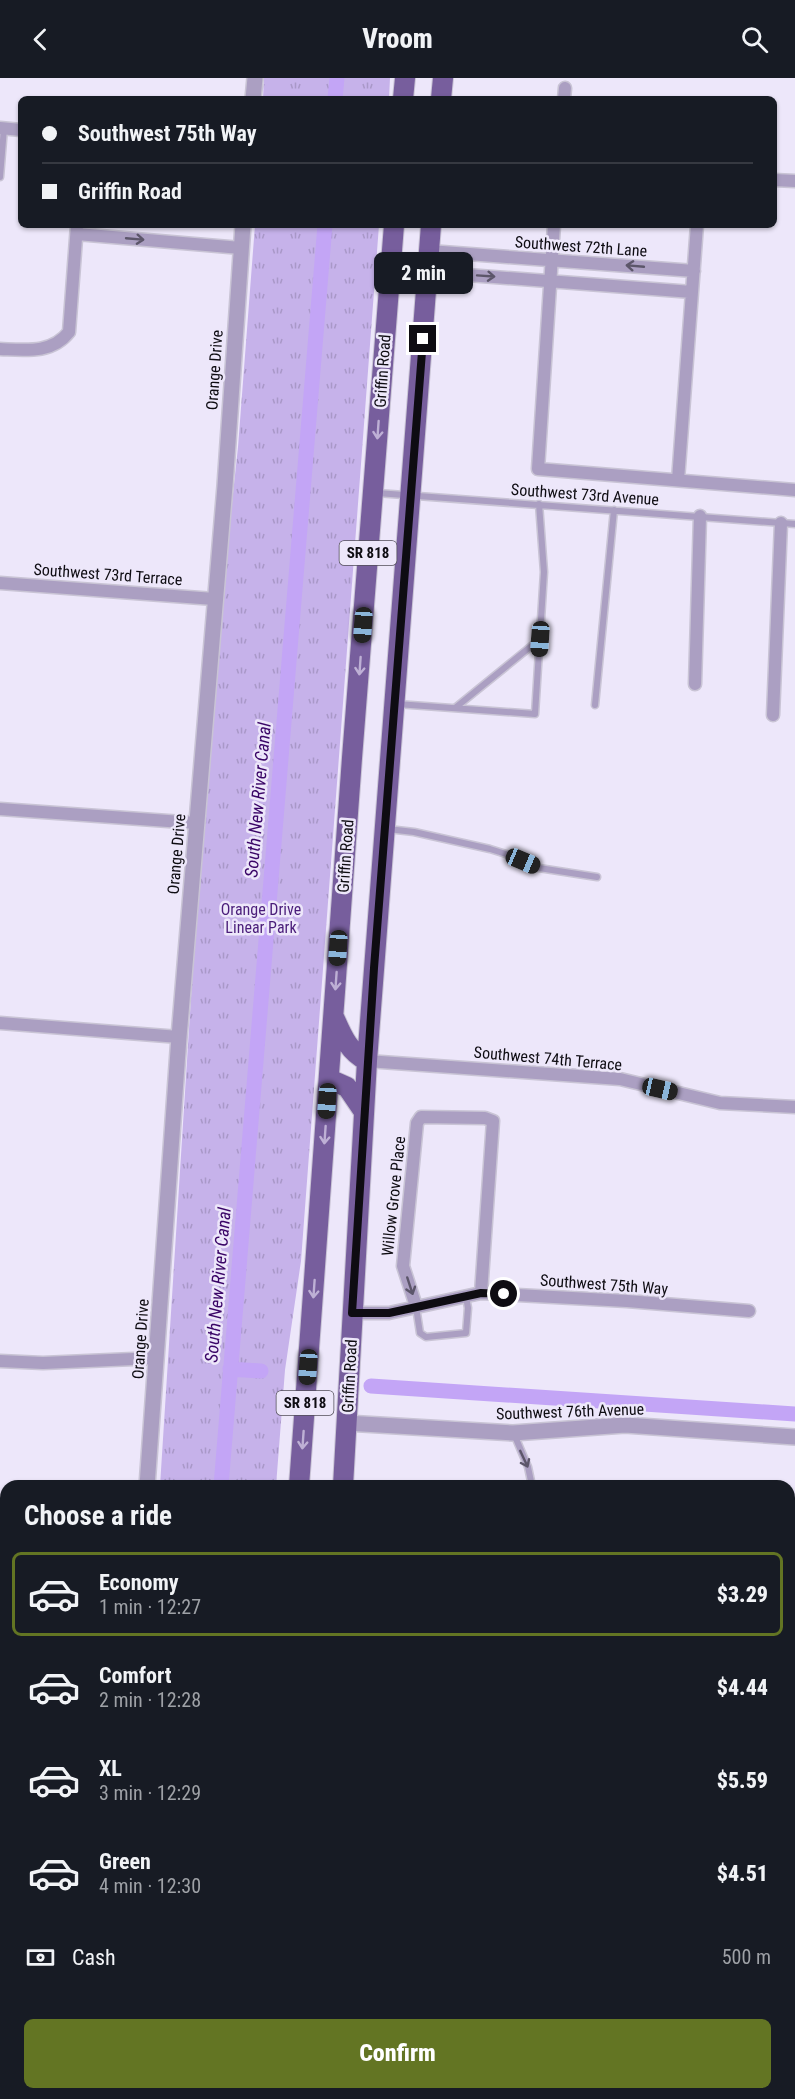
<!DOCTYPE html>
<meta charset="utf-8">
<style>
body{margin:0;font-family:"Roboto Condensed",sans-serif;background:#242831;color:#f1f3f6;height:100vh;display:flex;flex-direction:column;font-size:22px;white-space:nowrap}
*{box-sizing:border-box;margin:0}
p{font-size:20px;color:#9ea1a6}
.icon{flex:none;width:33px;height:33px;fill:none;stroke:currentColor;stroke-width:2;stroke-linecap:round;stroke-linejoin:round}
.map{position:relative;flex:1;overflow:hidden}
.drawer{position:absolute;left:0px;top:1402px;width:795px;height:620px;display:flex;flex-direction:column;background:#171b24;border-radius:18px 18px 0 0;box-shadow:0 2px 4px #0004}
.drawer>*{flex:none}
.top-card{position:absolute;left:18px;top:18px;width:759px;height:132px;border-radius:9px;box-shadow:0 2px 4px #0004;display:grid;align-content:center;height:132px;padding:0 24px;background:#171b24}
.end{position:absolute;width:27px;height:27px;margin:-14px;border:8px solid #0e0c12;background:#fff;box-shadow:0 0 0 3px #fff}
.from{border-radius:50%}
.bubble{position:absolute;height:42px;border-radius:9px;background:#171b24;box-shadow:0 2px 4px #0004;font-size:20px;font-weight:800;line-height:42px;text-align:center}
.car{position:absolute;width:18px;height:36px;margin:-18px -9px;border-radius:8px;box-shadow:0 0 4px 2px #0007;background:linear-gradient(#222 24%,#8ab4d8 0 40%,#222 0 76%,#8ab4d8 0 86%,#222 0)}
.top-card b{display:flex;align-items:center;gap:21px;height:57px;font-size:22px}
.top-card b+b{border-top:2px solid #363941}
.top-card i{width:15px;height:15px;background:#f1f3f6}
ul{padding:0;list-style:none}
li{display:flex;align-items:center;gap:18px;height:84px;margin:0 12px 9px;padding:0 12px;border:3px solid transparent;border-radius:9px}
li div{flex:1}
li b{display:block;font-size:22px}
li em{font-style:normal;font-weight:800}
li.selected{border-color:#637523}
li>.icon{width:54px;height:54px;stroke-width:1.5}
h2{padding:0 24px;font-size:27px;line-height:72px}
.pay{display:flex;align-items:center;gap:15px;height:66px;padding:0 24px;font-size:22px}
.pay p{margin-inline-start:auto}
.button{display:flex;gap:12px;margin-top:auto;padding:12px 24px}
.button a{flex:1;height:69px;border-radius:9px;background:#637523;color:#fff;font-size:24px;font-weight:800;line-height:69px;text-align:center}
header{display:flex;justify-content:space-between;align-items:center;height:78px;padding:0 24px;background:#171b24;font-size:27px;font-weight:800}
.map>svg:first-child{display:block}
</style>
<header><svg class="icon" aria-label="back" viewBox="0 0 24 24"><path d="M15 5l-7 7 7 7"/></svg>Vroom<svg class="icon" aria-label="search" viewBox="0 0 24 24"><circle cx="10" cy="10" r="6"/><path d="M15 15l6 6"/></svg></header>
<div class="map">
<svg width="795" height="2021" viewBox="0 0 795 2021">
<defs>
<pattern id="grass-tufts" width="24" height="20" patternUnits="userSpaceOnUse" patternTransform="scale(1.5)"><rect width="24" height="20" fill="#c6b2ea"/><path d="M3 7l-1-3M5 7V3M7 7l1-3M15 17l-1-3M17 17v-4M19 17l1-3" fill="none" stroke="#a998c8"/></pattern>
<pattern id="wetland-marsh" width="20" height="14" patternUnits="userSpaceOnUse" patternTransform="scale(1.5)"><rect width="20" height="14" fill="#c6b2ea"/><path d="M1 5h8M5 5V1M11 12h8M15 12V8" fill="none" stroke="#a998c8"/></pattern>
<pattern id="water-ripples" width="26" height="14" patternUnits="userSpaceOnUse" patternTransform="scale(1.5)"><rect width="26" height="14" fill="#c3a5f6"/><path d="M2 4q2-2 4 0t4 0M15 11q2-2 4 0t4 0" fill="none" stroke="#a68dd2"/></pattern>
</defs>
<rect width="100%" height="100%" fill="#ede7fa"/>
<path fill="url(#grass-tufts)" d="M264 0H390L389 21H263Z
M255 147H379L301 1183 285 1292 276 1408H160L196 841 222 519 238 369Z
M106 2016H232L231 2021H106Z"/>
<path fill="url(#wetland-marsh)" d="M789 1421H795V1687L789 1686Z"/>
<path fill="url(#water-ripples)" d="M0 1880H6L5 1956 0 1955Z"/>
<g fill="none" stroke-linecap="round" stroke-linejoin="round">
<path stroke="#c3a5f6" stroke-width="15" d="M335 21 337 0
M230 1291 261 1293
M371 1308 795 1336
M221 1408 325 147
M172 2021V2016"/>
<defs>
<path id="service" d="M0 99 4 50
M377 415 795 446
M397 626 535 636 544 494 539 426
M595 627 614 432
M455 630 540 561
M388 751 414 754 490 771 506 776 539 790 597 799
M416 1229 420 1255 426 1259 466 1255 468 1230 466 1219
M514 1356 528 1389 532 1408
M0 1999H6"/>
<path id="minor" d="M564 21 565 10
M0 50 21 52
M774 102 795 103
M554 147 538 391 795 412
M77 156 241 170
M429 173 694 193
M428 194 692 214
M0 271C25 272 52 276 69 254L77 147
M678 402 697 147
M0 505 214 521
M695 606 700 438
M773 637 781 445
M0 731 196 745
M0 945 179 959
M367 983 620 1001 720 1025 795 1029
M416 1228 403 1188 417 1045 421 1039 485 1040 493 1043 481 1215
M352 1235H389L481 1215 627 1223 749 1233
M0 1283 43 1285 156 1280
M0 1521H6
M789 1787H795
M0 1832H6
M574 2016 635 2021
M762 2021V2016"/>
<path id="tertiary" d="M253 21 255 0
M346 1345 513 1355 625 1347 795 1359
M147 1408 179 959 225 408 243 147
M95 2021V2016"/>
<path id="primary" d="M403 21 405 0
M441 21 443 0
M334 939C342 957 348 973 367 983
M329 1001 347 1009 364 1034
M299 1408 352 680 394 147
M343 1408 367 983 431 147
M253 2021V2016
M297 2021 298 2016"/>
</defs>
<use href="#service" stroke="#c9c4d5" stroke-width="9"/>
<use href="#minor" stroke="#c9c4d5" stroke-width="15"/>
<use href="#tertiary" stroke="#c9c4d5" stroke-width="18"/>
<use href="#primary" stroke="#c9c4d5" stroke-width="22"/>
<use href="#service" stroke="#ab9fc2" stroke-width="6"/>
<use href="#minor" stroke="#ab9fc2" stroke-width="12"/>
<use href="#tertiary" stroke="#ab9fc2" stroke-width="15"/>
<use href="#primary" stroke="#775e9d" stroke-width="20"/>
</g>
<defs><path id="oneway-shaft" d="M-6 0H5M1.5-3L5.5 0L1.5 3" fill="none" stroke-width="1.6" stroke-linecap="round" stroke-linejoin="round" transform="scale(1.5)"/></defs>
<g stroke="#5c566a">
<use href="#oneway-shaft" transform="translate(135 161) rotate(5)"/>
<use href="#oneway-shaft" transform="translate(635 188) rotate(-175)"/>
<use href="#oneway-shaft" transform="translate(486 198) rotate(4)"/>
<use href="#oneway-shaft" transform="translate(410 1208) rotate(72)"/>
<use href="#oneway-shaft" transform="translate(524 1381) rotate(65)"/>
</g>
<g stroke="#beb0d5">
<use href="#oneway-shaft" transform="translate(378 352) rotate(94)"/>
<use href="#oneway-shaft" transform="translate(360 588) rotate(94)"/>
<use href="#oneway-shaft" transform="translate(336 903) rotate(94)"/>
<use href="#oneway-shaft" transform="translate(325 1057) rotate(94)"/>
<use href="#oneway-shaft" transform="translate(314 1211) rotate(94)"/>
<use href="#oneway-shaft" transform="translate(303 1362) rotate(94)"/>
</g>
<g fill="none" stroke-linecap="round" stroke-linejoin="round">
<path stroke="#0e0c12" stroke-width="8" d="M423 261 374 890 352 1235H389L481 1215 504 1216"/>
</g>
<g text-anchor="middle" stroke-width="5" stroke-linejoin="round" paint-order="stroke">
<g fill="#ede7fa" stroke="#514e58" stroke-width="1.5">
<rect x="339.5" y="463" width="57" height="24" rx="4.5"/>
<rect x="276.5" y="1313" width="57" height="24" rx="4.5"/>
</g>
<g font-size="15" font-weight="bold" fill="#0e0c12">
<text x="368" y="480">SR 818</text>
<text x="305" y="1330">SR 818</text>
</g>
<g font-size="16" fill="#0e0c12" stroke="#ede7fa">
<text transform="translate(581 168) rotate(4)" y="6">Southwest 72th Lane</text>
<text transform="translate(214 292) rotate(-86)" y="6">Orange Drive</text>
<text transform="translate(382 293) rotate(-86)" y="6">Griffin Road</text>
<text transform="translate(585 416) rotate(4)" y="6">Southwest 73rd Avenue</text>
<text transform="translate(108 496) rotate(4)" y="6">Southwest 73rd Terrace</text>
<text transform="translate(176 776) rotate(-85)" y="6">Orange Drive</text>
<text transform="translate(345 778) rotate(-86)" y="6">Griffin Road</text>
<text transform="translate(548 980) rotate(5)" y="6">Southwest 74th Terrace</text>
<text transform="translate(393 1118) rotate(-84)" y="6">Willow Grove Place</text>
<text transform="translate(604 1206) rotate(4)" y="6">Southwest 75th Way</text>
<text transform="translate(140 1261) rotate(-86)" y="6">Orange Drive</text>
<text transform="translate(349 1298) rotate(-87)" y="6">Griffin Road</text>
<text transform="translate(570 1333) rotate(-2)" y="6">Southwest 76th Avenue</text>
</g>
<g font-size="16" fill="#4a1d7a" stroke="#ede7fa">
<text x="261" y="837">Orange Drive<tspan x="261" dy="18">Linear Park</tspan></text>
</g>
<g font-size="18" font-style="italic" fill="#3a0567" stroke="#ede7fa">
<text transform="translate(258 722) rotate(-85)" y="6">South New River Canal</text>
<text transform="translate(218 1207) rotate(-85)" y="6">South New River Canal</text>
</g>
</g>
</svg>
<i class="end from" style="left:504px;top:1216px"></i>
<i class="end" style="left:423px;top:261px"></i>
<div class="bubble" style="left:374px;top:174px;width:99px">2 min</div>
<i class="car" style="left:363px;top:547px;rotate:184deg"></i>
<i class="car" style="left:540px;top:561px;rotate:184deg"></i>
<i class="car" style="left:523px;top:783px;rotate:113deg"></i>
<i class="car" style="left:338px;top:870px;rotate:184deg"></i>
<i class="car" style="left:660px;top:1011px;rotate:103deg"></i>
<i class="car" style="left:327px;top:1023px;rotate:184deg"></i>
<i class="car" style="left:308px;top:1289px;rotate:184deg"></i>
<div class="top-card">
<b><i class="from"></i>Southwest 75th Way</b>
<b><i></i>Griffin Road</b>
</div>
<section class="drawer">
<h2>Choose a ride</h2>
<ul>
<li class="selected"><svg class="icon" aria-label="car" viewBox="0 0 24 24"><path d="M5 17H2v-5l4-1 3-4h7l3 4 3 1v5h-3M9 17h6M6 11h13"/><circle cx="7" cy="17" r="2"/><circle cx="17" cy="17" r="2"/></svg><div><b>Economy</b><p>1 min · 12:27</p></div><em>$3.29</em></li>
<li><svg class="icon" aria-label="car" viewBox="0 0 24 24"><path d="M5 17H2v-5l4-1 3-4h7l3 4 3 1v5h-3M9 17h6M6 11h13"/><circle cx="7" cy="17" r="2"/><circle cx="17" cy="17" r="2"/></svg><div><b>Comfort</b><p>2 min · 12:28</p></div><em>$4.44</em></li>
<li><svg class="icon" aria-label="car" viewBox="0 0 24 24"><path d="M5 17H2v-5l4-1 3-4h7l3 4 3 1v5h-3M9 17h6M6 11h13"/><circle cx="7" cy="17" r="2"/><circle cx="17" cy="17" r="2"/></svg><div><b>XL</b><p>3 min · 12:29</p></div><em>$5.59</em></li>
<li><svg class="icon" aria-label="car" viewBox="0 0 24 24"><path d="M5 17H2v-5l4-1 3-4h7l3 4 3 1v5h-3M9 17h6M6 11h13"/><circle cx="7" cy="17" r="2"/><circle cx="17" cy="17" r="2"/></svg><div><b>Green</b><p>4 min · 12:30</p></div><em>$4.51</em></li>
</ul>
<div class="pay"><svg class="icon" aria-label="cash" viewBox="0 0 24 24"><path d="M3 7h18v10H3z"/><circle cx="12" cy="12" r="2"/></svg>Cash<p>500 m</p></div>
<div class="button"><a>Confirm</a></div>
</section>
</div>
